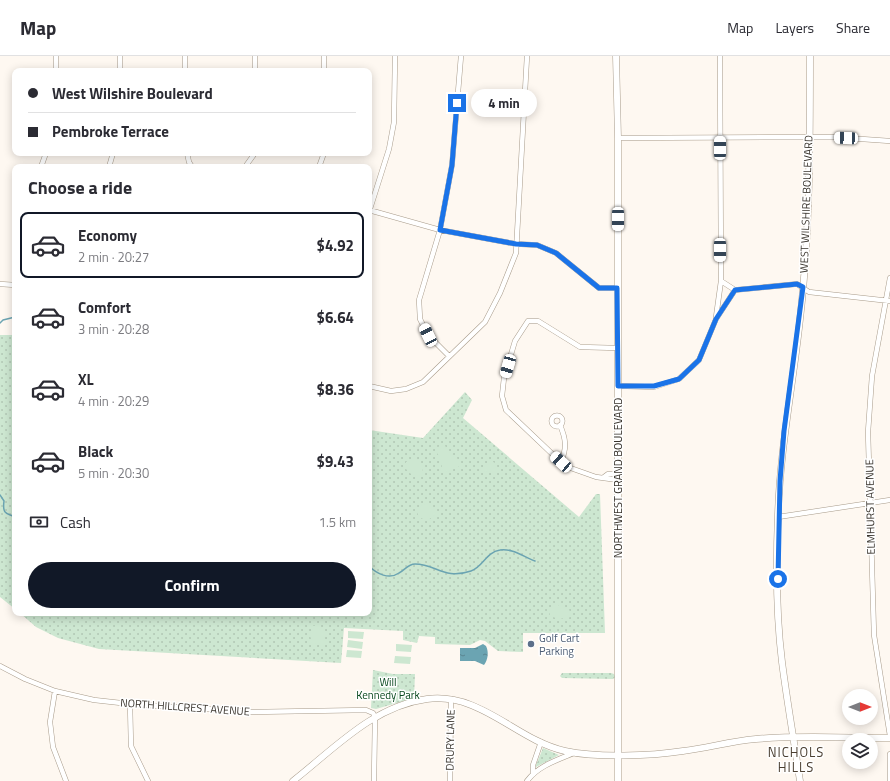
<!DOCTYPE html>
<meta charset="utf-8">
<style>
body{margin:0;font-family:"Titillium Web",sans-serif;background:#f7f7f7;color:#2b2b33;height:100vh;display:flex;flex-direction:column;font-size:15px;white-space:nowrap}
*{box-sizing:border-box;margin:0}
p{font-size:13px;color:#7c7c81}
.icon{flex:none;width:22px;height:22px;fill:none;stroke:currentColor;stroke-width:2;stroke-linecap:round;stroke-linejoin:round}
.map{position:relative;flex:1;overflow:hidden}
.sheet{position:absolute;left:12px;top:108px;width:360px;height:452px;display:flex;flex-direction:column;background:#fff;border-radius:8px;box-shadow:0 2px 10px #0003}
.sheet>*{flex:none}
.guide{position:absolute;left:12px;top:12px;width:360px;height:88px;border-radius:8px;box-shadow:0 2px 10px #0003;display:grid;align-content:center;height:88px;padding:0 16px;background:#fff}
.needle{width:26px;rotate:90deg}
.buttons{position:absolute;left:842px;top:633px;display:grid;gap:8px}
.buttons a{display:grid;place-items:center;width:36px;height:36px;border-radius:50%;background:#fff;box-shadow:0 2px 10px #0003;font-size:20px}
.end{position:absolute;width:18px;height:18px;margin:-9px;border:5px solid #1a73e8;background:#fff;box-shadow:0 0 0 2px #fff}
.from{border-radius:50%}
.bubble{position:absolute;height:28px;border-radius:14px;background:#fff;box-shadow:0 2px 10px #0003;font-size:13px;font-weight:700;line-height:28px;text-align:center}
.car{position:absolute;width:12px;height:24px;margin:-12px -6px;border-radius:5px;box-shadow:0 0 3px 1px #0007;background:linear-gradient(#fff 24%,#345 0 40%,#fff 0 76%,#345 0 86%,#fff 0)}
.guide b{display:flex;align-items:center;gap:14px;height:38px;font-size:15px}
.guide b+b{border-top:1px solid #e1e1e2}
.guide i{width:10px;height:10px;background:#2b2b33}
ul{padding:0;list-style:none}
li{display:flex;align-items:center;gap:12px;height:66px;margin:0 8px 6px;padding:0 8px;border:2px solid transparent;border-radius:8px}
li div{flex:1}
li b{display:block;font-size:15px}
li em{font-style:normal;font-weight:700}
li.current{border-color:#111827}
li>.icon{width:36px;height:36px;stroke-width:1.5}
h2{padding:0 16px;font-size:18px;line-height:48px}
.pay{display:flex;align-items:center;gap:10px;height:44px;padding:0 16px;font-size:15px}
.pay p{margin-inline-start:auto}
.action{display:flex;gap:8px;margin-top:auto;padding:8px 16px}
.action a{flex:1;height:46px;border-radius:24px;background:#111827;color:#fff;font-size:16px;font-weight:700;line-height:46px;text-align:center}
header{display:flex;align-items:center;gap:24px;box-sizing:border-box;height:56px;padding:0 20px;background:#fff;border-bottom:1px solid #e1e1e2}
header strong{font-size:19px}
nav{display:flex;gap:22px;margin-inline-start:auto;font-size:14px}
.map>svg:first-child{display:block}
</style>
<header>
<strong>Map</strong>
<nav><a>Map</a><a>Layers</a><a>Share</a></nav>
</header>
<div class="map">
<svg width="890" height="725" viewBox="0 0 890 725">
<defs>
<pattern id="green-dots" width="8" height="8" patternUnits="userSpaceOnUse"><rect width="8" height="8" fill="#cde7d1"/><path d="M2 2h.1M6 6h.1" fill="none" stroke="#b1c7b4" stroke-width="1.8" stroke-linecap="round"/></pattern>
<pattern id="water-ripples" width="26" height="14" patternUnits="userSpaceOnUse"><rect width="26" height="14" fill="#6ba4b2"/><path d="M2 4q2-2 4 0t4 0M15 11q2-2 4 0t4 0" fill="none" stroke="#598691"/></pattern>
</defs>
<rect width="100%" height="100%" fill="#fef8f1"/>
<path fill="url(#green-dots)" d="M0 279H15V553L0 541Z
M465 336 472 344 463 362 579 461 596 438H600L605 577H523V596L498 595 485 585 480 584 470 589 435 588V581L419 580 417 587 403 584V575L344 572 341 607 99 593 58 582 36 571 20 557H369V374L423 382Z
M373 614 393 618H415L414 642 376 653 371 652Z
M562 617H611L614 618 615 621 613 623 562 622 560 620Z
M543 692 559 699 536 711V709Z"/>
<path fill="#cde7d1" d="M445 390 453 400 461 405 460 410 447 416 442 413 441 403 435 394 437 391Z
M414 402C422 404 425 413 421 420L411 418 406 413V406Z
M494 406 498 412 497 415 485 416 484 410Z
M427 448 435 452 436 458 427 465 419 461 417 456 421 450Z
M555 548 569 553 571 561 559 563 550 560 549 553Z
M312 570C320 569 323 572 326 579L323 587 312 588 310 579Z
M348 575 364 576 363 583 348 582Z
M348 584 363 586 362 593 347 591Z
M396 588 412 589 411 596 396 595Z
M347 594 362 595 361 602 346 601Z
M395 600 411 601 410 608 394 607Z"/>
<path fill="url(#water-ripples)" d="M483 588 486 590C489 596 488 604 484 609L475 605H460V592H475Z"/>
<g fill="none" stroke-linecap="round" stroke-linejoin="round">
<path stroke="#6ba4b2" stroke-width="1.5" d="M0 267 3 264 15 261
M0 439 4 445C2 460 8 457 15 461
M369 510C377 518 389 524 399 517 405 514 408 508 415 508 436 508 444 524 471 515 483 511 486 496 500 494 512 492 524 501 535 505"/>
<defs>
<path id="street" d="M185 0V15
M255 0V15
M324 0V15
M720 0 721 225 735 234
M56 15V0
M120 15V0
M618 82 833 81 890 85
M187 97 189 106 192 111
M41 111 46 97
M109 111 113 97
M245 111 255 97
M319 111 324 97
M369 154 440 174 516 188 537 189 556 197 599 232H617
M369 156 389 93 394 66 395 0
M890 222 872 320 868 376 874 579 890 680
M0 228 15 229
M716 261 721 225
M617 292 580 291 538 265H528L515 285 504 322 502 340 506 354 565 410 596 421 618 424
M449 300 428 279 420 263 419 244 440 174 452 109 461 0
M369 330 391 335 406 333 423 326 485 266 500 237 516 197 527 0
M618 330 654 331 679 323 699 304 716 263 735 234 797 228 809 236 890 245
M551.5 365a5.5 5.5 0 1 1 11 0a5.5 5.5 0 1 1-11 0Z
M560 369C566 383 567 392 561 406
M604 421 608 418H618
M778 461 890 444
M0 610 25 623 55 635 94 644 130 648 251 656 366 654 373 657 375 661 374 725
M55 635 50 666 53 691 66 725
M130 648 131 690 148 725
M533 717V709L541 686
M450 725 451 643
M527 725C538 710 557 704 574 697
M890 725V698"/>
<path id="secondary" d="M616 0 618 82V725
M293 725C334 693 373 650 427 643 481 636 516 684 565 695 597 702 651 700 683 695 708 692 731 685 756 683 800 679 846 682 890 682
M800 725C794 685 787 645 782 606 776 558 776 507 778 459 780 393 793 329 800 263 810 176 810 87 810 0"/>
</defs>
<use href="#street" stroke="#a89b8a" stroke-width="5.5"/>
<use href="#secondary" stroke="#a89b8a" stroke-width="7"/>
<use href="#street" stroke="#fff" stroke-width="4.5"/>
<use href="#secondary" stroke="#fff" stroke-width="6"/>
</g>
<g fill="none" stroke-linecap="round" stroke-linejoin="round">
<path stroke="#1a73e8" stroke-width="5" d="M457 47 452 109 440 174 516 188 537 189 556 197 599 232H617L618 330H654L679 323 699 304 716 263 735 234 797 228 803 231 784 375 780 425 778 523"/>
</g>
<circle fill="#5c6f8a" stroke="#fff" stroke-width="1.5" cx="531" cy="588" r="4"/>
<g text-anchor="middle" stroke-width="3" stroke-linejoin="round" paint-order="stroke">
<g font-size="11" fill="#37322b" stroke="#fff">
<text transform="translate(806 148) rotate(-88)" y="4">WEST WILSHIRE BOULEVARD</text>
<text transform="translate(618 422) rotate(-90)" y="4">NORTHWEST GRAND BOULEVARD</text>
<text transform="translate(870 451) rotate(-91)" y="4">ELMHURST AVENUE</text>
<text transform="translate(185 651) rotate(4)" y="4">NORTH HILLCREST AVENUE</text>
<text transform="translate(450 684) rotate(-89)" y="4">DRURY LANE</text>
</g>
<g font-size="11" fill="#4e5e75" stroke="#fff" text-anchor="start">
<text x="539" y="586">Golf Cart<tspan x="539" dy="13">Parking</tspan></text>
</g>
<g font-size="11" fill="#07471d" stroke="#fff">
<text x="388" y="630">Will<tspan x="388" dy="13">Kennedy Park</tspan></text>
</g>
<g font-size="13" letter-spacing="1" fill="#4a3e30" stroke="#fff">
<text x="796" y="701">NICHOLS<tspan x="796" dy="15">HILLS</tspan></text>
</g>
</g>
</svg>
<div class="buttons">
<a><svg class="needle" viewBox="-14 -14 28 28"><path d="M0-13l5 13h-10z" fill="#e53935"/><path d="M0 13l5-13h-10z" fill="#7c7c81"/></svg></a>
<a><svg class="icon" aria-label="layers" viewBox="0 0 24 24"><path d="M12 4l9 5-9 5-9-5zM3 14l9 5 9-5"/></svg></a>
</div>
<i class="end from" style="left:778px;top:523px"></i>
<i class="end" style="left:457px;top:47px"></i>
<div class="bubble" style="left:471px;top:33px;width:66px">4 min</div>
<i class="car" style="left:846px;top:82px;rotate:272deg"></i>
<i class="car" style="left:720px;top:92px;rotate:0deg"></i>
<i class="car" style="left:618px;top:163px;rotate:180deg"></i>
<i class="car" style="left:720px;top:194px;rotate:180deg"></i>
<i class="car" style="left:428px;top:279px;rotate:334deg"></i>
<i class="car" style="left:508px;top:310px;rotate:196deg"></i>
<i class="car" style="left:561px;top:406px;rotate:312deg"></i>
<div class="guide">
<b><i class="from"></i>West Wilshire Boulevard</b>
<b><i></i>Pembroke Terrace</b>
</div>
<section class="sheet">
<h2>Choose a ride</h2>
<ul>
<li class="current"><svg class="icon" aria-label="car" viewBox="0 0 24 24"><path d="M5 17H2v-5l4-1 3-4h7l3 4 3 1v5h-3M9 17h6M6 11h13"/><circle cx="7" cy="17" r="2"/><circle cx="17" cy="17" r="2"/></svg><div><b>Economy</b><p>2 min · 20:27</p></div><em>$4.92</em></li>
<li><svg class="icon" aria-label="car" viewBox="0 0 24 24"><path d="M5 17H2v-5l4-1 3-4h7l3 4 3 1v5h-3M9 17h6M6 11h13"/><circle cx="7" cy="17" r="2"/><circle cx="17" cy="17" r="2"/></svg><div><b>Comfort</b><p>3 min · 20:28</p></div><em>$6.64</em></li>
<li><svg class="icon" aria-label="car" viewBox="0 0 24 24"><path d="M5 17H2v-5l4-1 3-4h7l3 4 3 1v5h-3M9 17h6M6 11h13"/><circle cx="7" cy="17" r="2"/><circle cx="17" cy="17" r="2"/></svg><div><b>XL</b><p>4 min · 20:29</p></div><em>$8.36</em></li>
<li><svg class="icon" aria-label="car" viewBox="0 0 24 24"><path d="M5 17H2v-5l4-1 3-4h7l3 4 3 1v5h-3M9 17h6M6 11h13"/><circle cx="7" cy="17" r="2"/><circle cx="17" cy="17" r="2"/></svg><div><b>Black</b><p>5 min · 20:30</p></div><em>$9.43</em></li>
</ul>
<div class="pay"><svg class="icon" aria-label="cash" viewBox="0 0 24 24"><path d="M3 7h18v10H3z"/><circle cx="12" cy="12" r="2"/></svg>Cash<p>1.5 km</p></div>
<div class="action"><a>Confirm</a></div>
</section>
</div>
